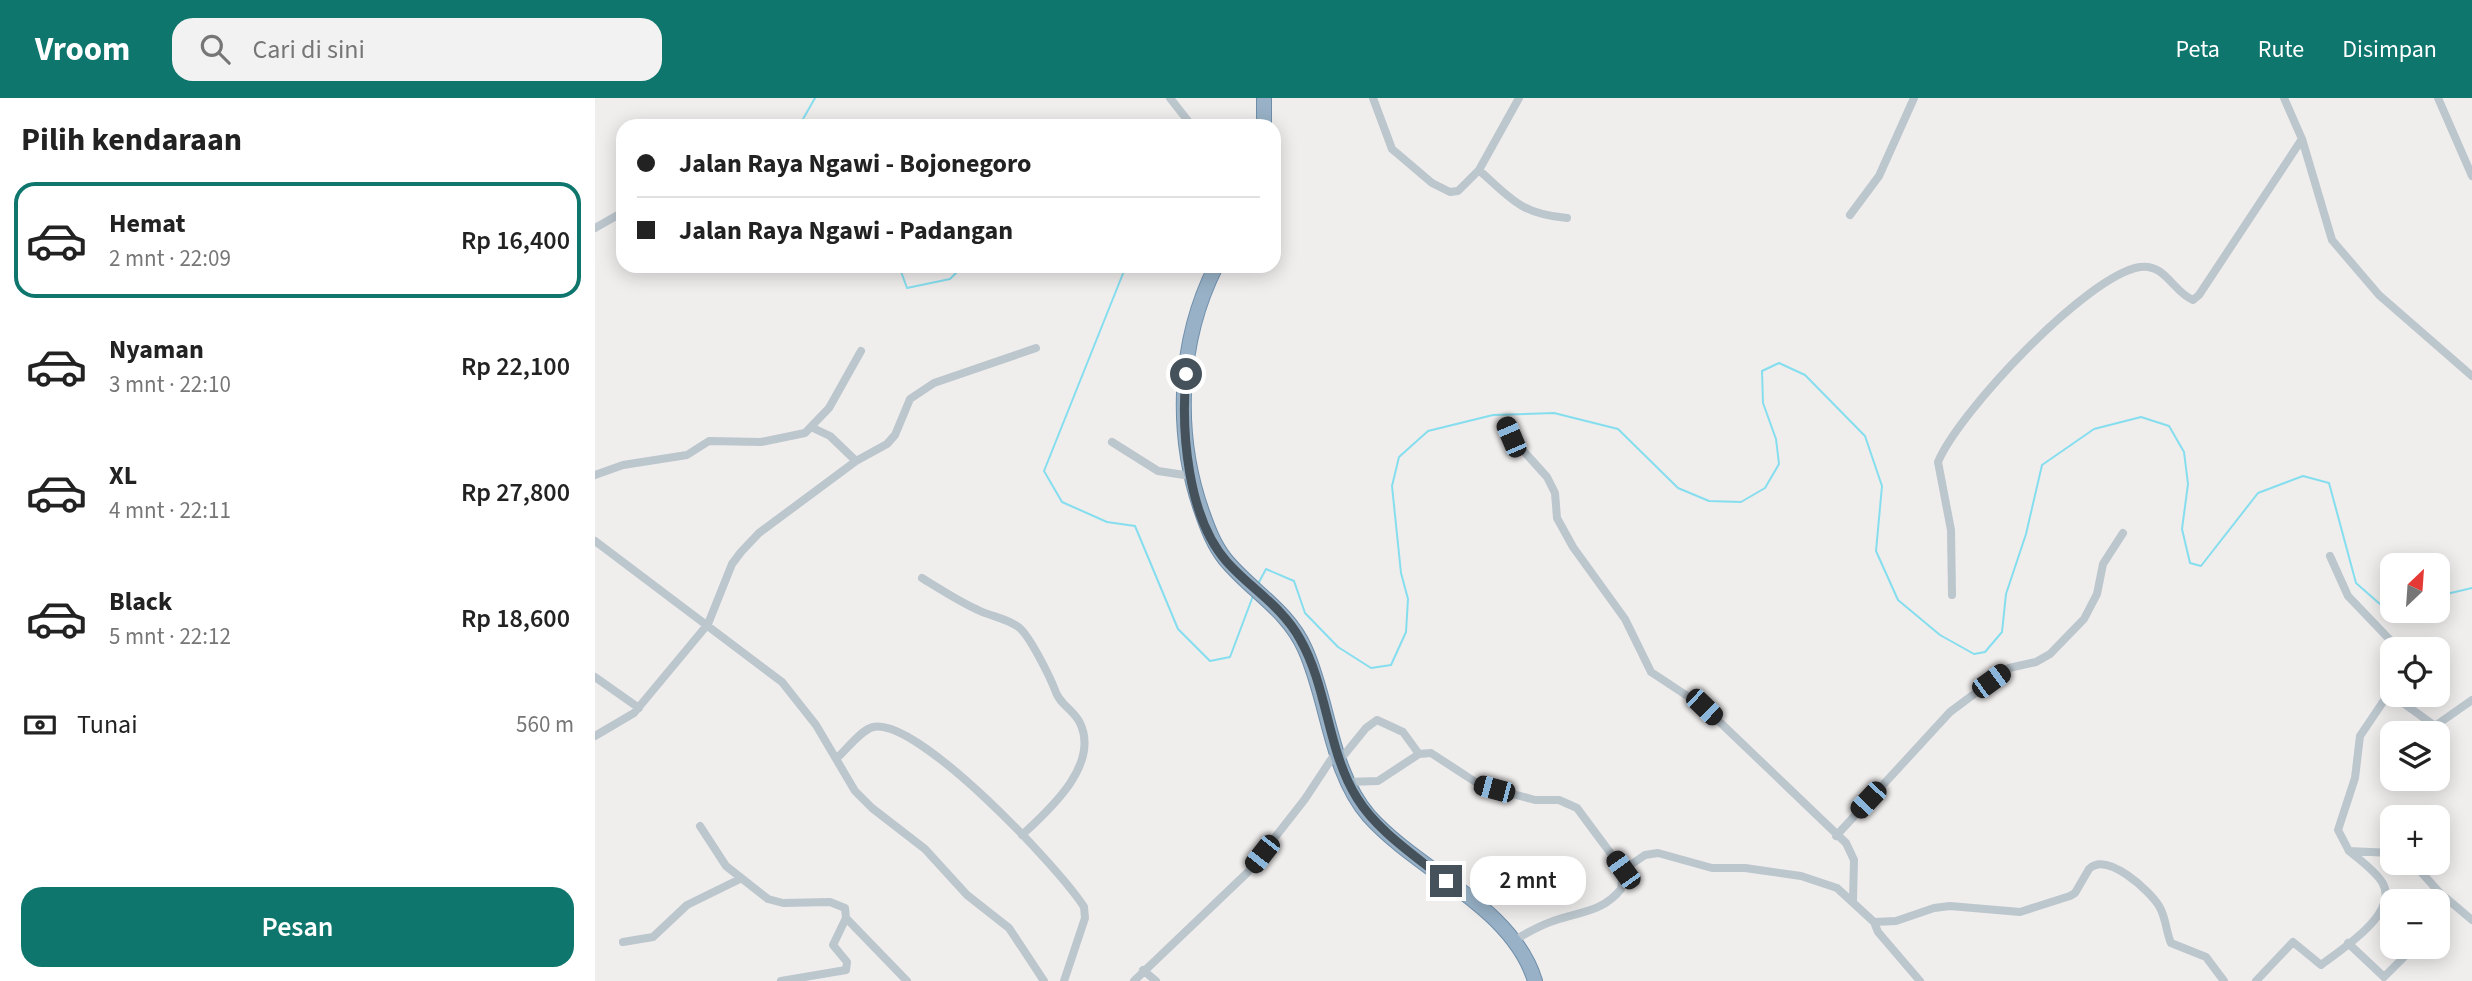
<!DOCTYPE html>
<html lang="id">
<meta charset="utf-8">
<style>
body{margin:0;font-family:"Source Sans 3",sans-serif;background:#f2f2f2;color:#222;height:100vh;display:flex;flex-direction:column;font-size:26px;white-space:nowrap}
*{box-sizing:border-box;margin:0}
p{font-size:23px;color:#767676}
.icon{flex:none;width:38px;height:38px;fill:none;stroke:currentColor;stroke-width:2;stroke-linecap:round;stroke-linejoin:round}
.map{position:relative;flex:1;overflow:hidden}
.panel{display:flex;flex-direction:column;background:#fff;width:595px}
.panel>*{flex:none}
.banner{position:absolute;left:21px;top:21px;width:665px;height:154px;border-radius:21px;box-shadow:0 4px 18px #0003;display:grid;align-content:center;height:154px;padding:0 21px;background:#fff}
.needle{width:46px;rotate:25deg}
.fabs{position:absolute;left:1785px;top:455px;display:grid;gap:14px}
.fabs a{display:grid;place-items:center;width:70px;height:70px;border-radius:14px;background:#fff;box-shadow:0 4px 18px #0003;font-size:35px}
.end{position:absolute;width:32px;height:32px;margin:-16px;border:9px solid #45525b;background:#fff;box-shadow:0 0 0 4px #fff}
.from{border-radius:50%}
.bubble{position:absolute;height:49px;border-radius:21px;background:#fff;box-shadow:0 4px 18px #0003;font-size:23px;font-weight:600;line-height:49px;text-align:center}
.car{position:absolute;width:21px;height:42px;margin:-21px -10px;border-radius:9px;box-shadow:0 0 5px 2px #0007;background:linear-gradient(#222 24%,#8ab4d8 0 40%,#222 0 76%,#8ab4d8 0 86%,#222 0)}
.banner b{display:flex;align-items:center;gap:24px;height:66px;font-size:26px}
.banner b+b{border-top:2px solid #e0e0e0}
.banner i{width:18px;height:18px;background:#222}
ul{padding:0;list-style:none}
li{display:flex;align-items:center;gap:21px;height:116px;margin:0 14px 10px;padding:0 7px;border:4px solid transparent;border-radius:21px}
li div{flex:1}
li b{display:block;font-size:26px}
li em{font-style:normal;font-weight:600}
li.current{border-color:#0f766e}
li>.icon{width:63px;height:63px;stroke-width:1.5}
h2{padding:0 21px;font-size:32px;line-height:84px}
.pay{display:flex;align-items:center;gap:18px;height:77px;padding:0 21px;font-size:26px}
.pay p{margin-inline-start:auto}
.cta{display:flex;gap:14px;margin-top:auto;padding:14px 21px}
.cta a{flex:1;height:80px;border-radius:21px;background:#0f766e;color:#fff;font-size:28px;font-weight:600;line-height:80px;text-align:center}
header{display:flex;align-items:center;gap:42px;box-sizing:border-box;height:98px;padding:0 35px;background:#0f766e;color:#fff}
header strong{font-size:33px}
nav{display:flex;gap:38px;margin-inline-start:auto;font-size:24px}
.search{width:490px;height:63px;background:#f2f2f2;display:flex;align-items:center;gap:18px;box-sizing:border-box;padding:0 24px;border-radius:21px;color:#767676;font-size:26px}
main{display:flex;flex:1;min-height:0}
.map>svg:first-child{display:block}
</style>
<header>
<strong>Vroom</strong>
<div class="search"><svg class="icon" aria-label="search" viewBox="0 0 24 24"><circle cx="10" cy="10" r="6"/><path d="M15 15l6 6"/></svg>Cari di sini</div>
<nav><a>Peta</a><a>Rute</a><a>Disimpan</a></nav>
</header>
<main>
<section class="panel">
<h2>Pilih kendaraan</h2>
<ul>
<li class="current"><svg class="icon" aria-label="car" viewBox="0 0 24 24"><path d="M5 17H2v-5l4-1 3-4h7l3 4 3 1v5h-3M9 17h6M6 11h13"/><circle cx="7" cy="17" r="2"/><circle cx="17" cy="17" r="2"/></svg><div><b>Hemat</b><p>2 mnt · 22:09</p></div><em>Rp 16,400</em></li>
<li><svg class="icon" aria-label="car" viewBox="0 0 24 24"><path d="M5 17H2v-5l4-1 3-4h7l3 4 3 1v5h-3M9 17h6M6 11h13"/><circle cx="7" cy="17" r="2"/><circle cx="17" cy="17" r="2"/></svg><div><b>Nyaman</b><p>3 mnt · 22:10</p></div><em>Rp 22,100</em></li>
<li><svg class="icon" aria-label="car" viewBox="0 0 24 24"><path d="M5 17H2v-5l4-1 3-4h7l3 4 3 1v5h-3M9 17h6M6 11h13"/><circle cx="7" cy="17" r="2"/><circle cx="17" cy="17" r="2"/></svg><div><b>XL</b><p>4 mnt · 22:11</p></div><em>Rp 27,800</em></li>
<li><svg class="icon" aria-label="car" viewBox="0 0 24 24"><path d="M5 17H2v-5l4-1 3-4h7l3 4 3 1v5h-3M9 17h6M6 11h13"/><circle cx="7" cy="17" r="2"/><circle cx="17" cy="17" r="2"/></svg><div><b>Black</b><p>5 mnt · 22:12</p></div><em>Rp 18,600</em></li>
</ul>
<div class="pay"><svg class="icon" aria-label="cash" viewBox="0 0 24 24"><path d="M3 7h18v10H3z"/><circle cx="12" cy="12" r="2"/></svg>Tunai<p>560 m</p></div>
<div class="cta"><a>Pesan</a></div>
</section>
<div class="map">
<svg width="1877" height="883" viewBox="0 0 1877 883">
<rect width="100%" height="100%" fill="#f0eded"/>
<g fill="none" stroke-linecap="round" stroke-linejoin="round">
<path stroke="#85deee" stroke-width="2" d="M204 28 220 0
M304 168 312 190 355 181 368 168
M531 168 449 373 467 404 512 424 540 428 583 531 615 563 635 559 658 498
M663 486 671 471 699 483 710 515 743 549 776 570 796 567 811 534 813 501 806 475 797 388 804 359 833 333 898 317 959 315 1023 331 1083 390 1114 403 1146 404 1170 390 1184 366 1181 341 1168 305 1167 273 1184 265 1210 277 1270 338 1287 388 1281 453 1303 502 1345 537 1379 556 1390 554 1407 534 1411 496 1431 436 1447 367 1499 331 1546 319 1574 328 1589 354 1593 386 1587 431 1595 465 1606 468 1663 395 1708 378 1734 385 1761 485 1794 514 1817 516 1821 513
M1843 498 1877 490"/>
<defs>
<path id="trunk" d="M669 28V0
M621 168C583 243 579 335 607 414 613 431 619 447 630 461 656 493 693 512 710 551 734 604 735 673 774 718 824 774 917 808 940 883"/>
</defs>
<use href="#trunk" stroke="#6e8eaa" stroke-width="16"/>
<path stroke="#bbc6cd" stroke-width="8" d="M575 0 597 28
M778 0 797 51 837 85 855 94 863 93 884 72 924 0
M1689 0 1707 41 1737 142 1784 197 1877 278
M1843 0 1877 78
M884 72C916 101 926 116 972 120
M1255 117 1284 78 1319 0
M0 130 28 114
M909 323 916 339 952 379 960 395 962 420 978 449 1030 521 1056 574 1109 609 1251 745 1259 762 1258 802
M218 330 235 338 261 363
M517 344 563 373 596 378
M0 377 28 367 92 357 114 343 166 344 210 335 234 310 266 253
M0 443 187 584 221 627 260 693 277 710 330 751 372 797 414 830 449 883
M1735 458 1753 498 1797 544 1798 551
M327 480C345 491 363 503 383 512 395 518 410 520 422 528 433 534 455 579 460 592 464 606 479 612 485 625 505 667 454 712 427 737
M1357 497 1356 432 1343 364C1363 315 1492 177 1545 169 1570 165 1578 194 1598 202L1604 197 1707 41
M0 579 44 610
M1794 595 1797 581
M1797 597 1794 595 1765 638 1760 680 1743 732 1754 753 1797 755
M1797 597 1840 628 1877 602
M0 638 39 615 113 526 137 466 146 454 164 435 261 363 292 346 300 337 315 301 339 285 441 250
M242 660C252 651 266 632 278 629 323 619 465 771 489 809L490 820 469 883
M745 662 771 630 782 622 808 634 824 656
M753 684 783 683 824 656 836 655 885 687 940 702H964L982 710 1028 772 1050 757 1063 755 1117 770H1150L1206 778 1242 790 1279 824 1301 823 1339 810 1355 808 1425 814 1475 798 1480 795 1494 771C1512 753 1555 793 1564 808 1571 819 1571 834 1576 845L1611 859 1629 883
M105 728 131 768 173 801 188 805 235 804 250 810 251 820 238 847 252 864 251 872 186 883
M1241 738 1355 614 1414 570 1441 564 1455 556 1489 521 1502 496 1508 466 1528 435
M1818 765 1844 794 1877 822
M1843 813 1850 799
M251 820 312 883
M1279 824 1283 834 1325 883
M920 842C933 834 946 827 961 822 985 814 1009 813 1026 791L1028 772
M28 844 58 839 92 807 145 781
M1753 845 1789 879 1819 849
M548 872 561 883
M539 883 653 774 710 701 741 654
M1661 883 1698 844 1726 867C1747 851 1806 814 1787 784 1779 772 1765 762 1754 753"/>
<use href="#trunk" stroke="#98b1c6" stroke-width="14"/>
</g>
<g fill="none" stroke-linecap="round" stroke-linejoin="round">
<path stroke="#45525b" stroke-width="9" d="M591 276C586 332 592 419 632 464 656 491 687 508 705 541 733 590 732 652 762 700 783 734 821 758 851 783"/>
</g>
</svg>
<div class="fabs">
<a><svg class="needle" viewBox="-14 -14 28 28"><path d="M0-13l5 13h-10z" fill="#e53935"/><path d="M0 13l5-13h-10z" fill="#767676"/></svg></a>
<a><svg class="icon" aria-label="locate" viewBox="0 0 24 24"><circle cx="12" cy="12" r="6"/><path d="M12 2v4M12 18v4M2 12h4M18 12h4"/></svg></a>
<a><svg class="icon" aria-label="layers" viewBox="0 0 24 24"><path d="M12 4l9 5-9 5-9-5zM3 14l9 5 9-5"/></svg></a>
<a>+</a>
<a>−</a>
</div>
<i class="end from" style="left:591px;top:276px"></i>
<i class="end" style="left:851px;top:783px"></i>
<div class="bubble" style="left:875px;top:758px;width:116px">2 mnt</div>
<i class="car" style="left:916px;top:339px;rotate:337deg"></i>
<i class="car" style="left:1396px;top:583px;rotate:54deg"></i>
<i class="car" style="left:1109px;top:609px;rotate:134deg"></i>
<i class="car" style="left:899px;top:691px;rotate:285deg"></i>
<i class="car" style="left:1273px;top:702px;rotate:223deg"></i>
<i class="car" style="left:667px;top:756px;rotate:218deg"></i>
<i class="car" style="left:1028px;top:772px;rotate:324deg"></i>
<div class="banner">
<b><i class="from"></i>Jalan Raya Ngawi - Bojonegoro</b>
<b><i></i>Jalan Raya Ngawi - Padangan</b>
</div>
</div>
</main>
